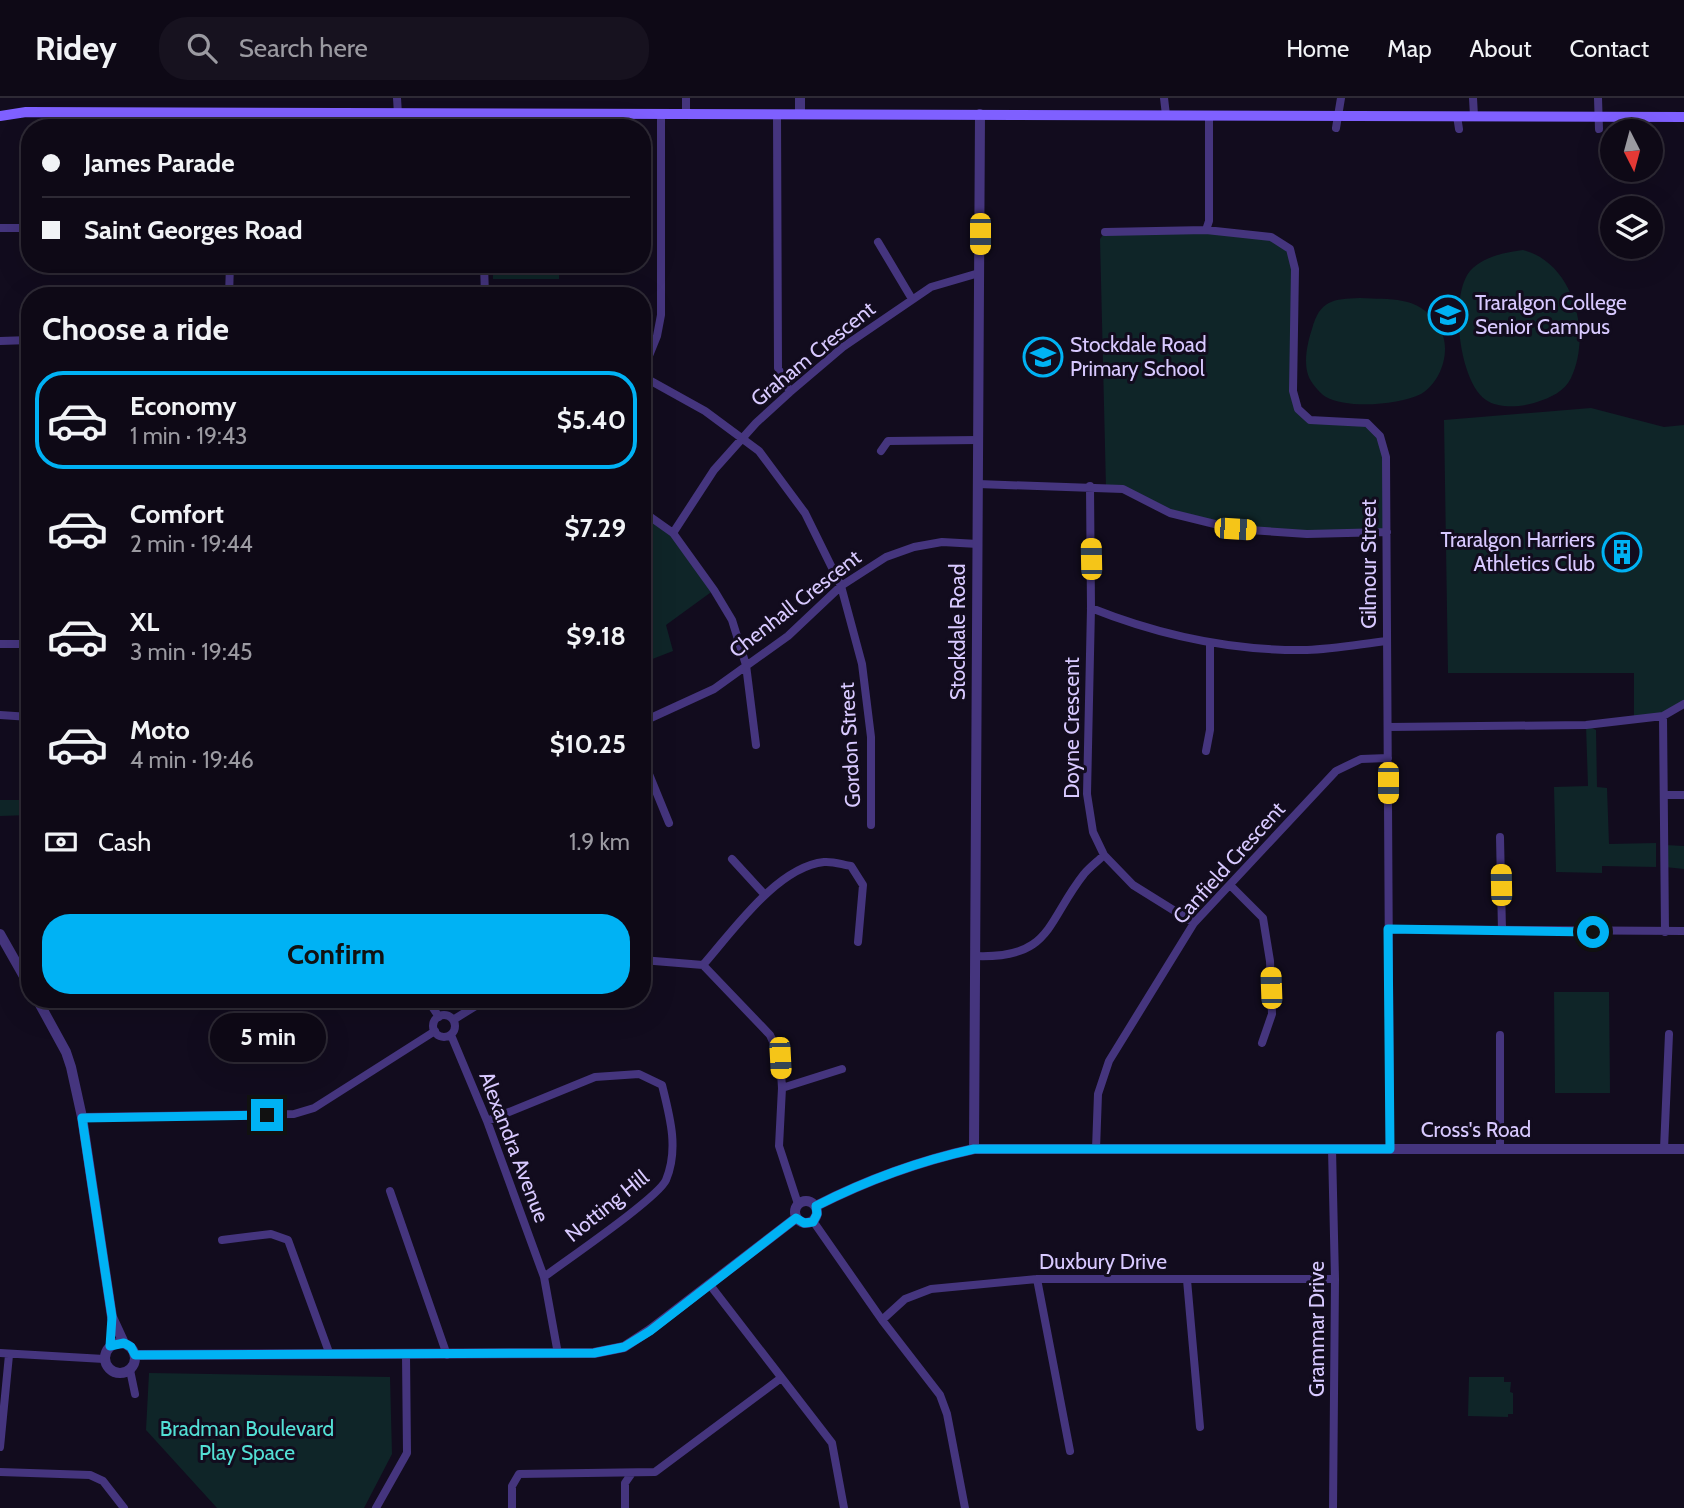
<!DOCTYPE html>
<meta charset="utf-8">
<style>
body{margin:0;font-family:Cabin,sans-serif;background:#17121f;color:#f1f3f6;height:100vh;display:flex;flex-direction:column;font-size:26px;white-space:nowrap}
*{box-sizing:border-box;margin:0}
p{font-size:23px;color:#9b9aa1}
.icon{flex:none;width:38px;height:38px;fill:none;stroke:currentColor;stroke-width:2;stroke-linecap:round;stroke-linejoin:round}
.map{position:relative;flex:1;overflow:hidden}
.panel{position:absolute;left:21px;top:189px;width:630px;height:721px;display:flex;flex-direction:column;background:#0e0916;border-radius:28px;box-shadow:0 7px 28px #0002,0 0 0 2px #2e2a35}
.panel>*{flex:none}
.guide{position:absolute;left:21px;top:21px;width:630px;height:154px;border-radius:28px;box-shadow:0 7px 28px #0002,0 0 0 2px #2e2a35;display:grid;align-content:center;height:154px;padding:0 21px;background:#0e0916}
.needle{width:46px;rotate:174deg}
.tools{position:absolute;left:1600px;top:21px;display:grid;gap:14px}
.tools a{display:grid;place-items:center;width:63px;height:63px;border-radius:50%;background:#0e0916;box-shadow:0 7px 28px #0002,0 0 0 2px #2e2a35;font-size:35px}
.end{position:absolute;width:32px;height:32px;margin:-16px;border:9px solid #00b2f4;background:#111;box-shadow:0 0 0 4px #111}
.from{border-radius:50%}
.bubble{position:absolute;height:49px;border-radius:24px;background:#0e0916;box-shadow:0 7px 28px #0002,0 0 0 2px #2e2a35;font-size:23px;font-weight:800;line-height:49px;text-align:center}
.car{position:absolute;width:21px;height:42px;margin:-21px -10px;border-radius:9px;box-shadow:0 0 5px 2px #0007;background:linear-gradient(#f5c518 24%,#345 0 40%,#f5c518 0 76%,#345 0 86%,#f5c518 0)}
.guide b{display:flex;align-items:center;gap:24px;height:66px;font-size:26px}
.guide b+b{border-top:2px solid #2e2a35}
.guide i{width:18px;height:18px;background:#f1f3f6}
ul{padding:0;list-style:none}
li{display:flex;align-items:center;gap:21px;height:98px;margin:0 14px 10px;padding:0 7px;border:4px solid transparent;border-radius:28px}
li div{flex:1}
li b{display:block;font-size:26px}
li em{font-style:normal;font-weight:800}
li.on{border-color:#00b2f4}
li>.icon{width:63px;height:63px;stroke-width:1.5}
h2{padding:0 21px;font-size:32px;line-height:84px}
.pay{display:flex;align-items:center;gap:18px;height:77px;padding:0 21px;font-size:26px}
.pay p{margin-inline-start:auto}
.action{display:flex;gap:14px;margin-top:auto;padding:14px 21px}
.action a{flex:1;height:80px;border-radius:28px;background:#00b2f4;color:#111;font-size:28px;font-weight:800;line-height:80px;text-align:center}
header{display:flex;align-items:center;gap:42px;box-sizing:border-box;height:98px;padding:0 35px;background:#0e0916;border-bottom:2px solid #2e2a35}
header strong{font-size:33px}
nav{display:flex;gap:38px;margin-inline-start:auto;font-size:24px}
.search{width:490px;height:63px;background:#17121f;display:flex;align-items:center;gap:18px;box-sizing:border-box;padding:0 24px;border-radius:28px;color:#9b9aa1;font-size:26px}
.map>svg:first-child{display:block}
</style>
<header>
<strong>Ridey</strong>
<div class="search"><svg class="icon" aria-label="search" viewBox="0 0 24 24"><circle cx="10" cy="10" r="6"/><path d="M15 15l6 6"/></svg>Search here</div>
<nav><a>Home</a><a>Map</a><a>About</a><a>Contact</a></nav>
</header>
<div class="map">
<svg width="1684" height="1410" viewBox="0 0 1684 1410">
<rect width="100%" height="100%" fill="#120c1e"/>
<path fill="#0f2528" d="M1197 133 1271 139 1290 151 1295 171 1293 293C1294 298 1295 304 1297 309 1310 338 1360 310 1379 337 1393 355 1387 410 1387 434L1235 431 1170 415 1123 391 1106 390 1100 141 1105 134Z
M1523 152C1574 165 1592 236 1571 280 1565 293 1550 300 1537 304 1523 309 1499 311 1486 302 1459 284 1449 198 1470 173 1482 159 1506 154 1523 152Z
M493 166H559V181H493Z
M1360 200C1390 202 1418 197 1437 226 1442 233 1445 241 1445 251 1445 268 1436 287 1421 296 1399 307 1347 311 1326 299 1321 296 1314 288 1311 283 1302 269 1307 246 1312 231 1320 202 1333 201 1360 200Z
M1591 310 1664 329 1684 327V606L1663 618 1634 621V575H1448L1444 322Z
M642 413 673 435 714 492 666 527 673 553 642 565Z
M1586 627 1596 632 1597 689 1607 690 1609 746 1656 745V769L1602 768V775L1556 774 1554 689 1588 688Z
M0 702H22L30 704V717L0 718Z
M1665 747 1684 748V771L1665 769Z
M1554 894H1609L1610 995H1555Z
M149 1275 390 1279 392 1356 364 1410H217L146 1332Z
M1469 1279H1504V1284H1511L1510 1294 1513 1295V1316H1508V1319L1468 1318Z"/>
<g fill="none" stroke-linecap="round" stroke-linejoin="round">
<path stroke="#45357e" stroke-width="8" d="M397 0 398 16
M1164 0 1166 17
M1473 0 1474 18
M1598 0 1599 31
M230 15V30
M686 16V0
M777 16 778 270 790 294
M1209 17V123L1206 132 1271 139 1290 151 1295 171 1293 293 1298 311 1310 322 1367 325 1380 338 1386 359 1390 1051
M1457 18 1459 31
M485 30V16
M573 30 574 15
M1336 30 1341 0
M0 130H30
M1105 134 1206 132
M878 144 912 201
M484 166 485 198
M229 198 230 166
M0 243 30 242
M642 275 657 238 661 217V15
M642 278 705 313 759 353 805 415 841 488 862 566 871 639V727
M881 353 888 343 978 342
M978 386 1123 391 1170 415 1235 431 1307 436 1387 434
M1090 388 1091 510 1087 696 1093 734 1104 757 1133 787 1194 825
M642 413 673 435 714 492 732 522 746 567 756 647
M673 435 714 372 756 325 790 294 843 249 931 189 979 175
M1091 510C1161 538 1231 553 1307 552 1333 551 1361 546 1387 543
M0 546H30
M0 617 30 619
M1663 618 1665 834
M642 624 714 591 788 538 841 488 886 459 914 449 942 444 978 446
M1388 629 1586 627 1663 618 1684 606
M1206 653 1210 632V546
M642 659 669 725
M1664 697H1684
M1500 739 1502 833
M732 761 765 797
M1230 787 1263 820 1270 863 1272 916 1262 945
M1388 831 1684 833
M975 858C1052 861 1046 824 1084 776 1090 769 1098 763 1104 757
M642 862 703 867 770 937 780 959 782 990 779 1048 798 1106
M703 867C733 833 777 769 824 764 833 763 843 767 851 768L863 787 858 844
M427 901 439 919
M433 928a11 11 0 1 1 22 0a11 11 0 1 1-22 0Z
M453 922 487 901
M451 937 487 1023 544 1179 558 1256
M1500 937V1051
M782 990 842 971
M82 1019 294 1016 314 1010 435 933
M487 1023 595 979 639 976 662 987C670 1019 679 1051 666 1082 658 1100 565 1163 544 1179
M1096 1051 1098 996 1109 963 1194 825 1336 673 1361 661 1388 660
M1332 1051 1335 1181 1333 1410
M1664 1051 1669 936
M390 1093 447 1257
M813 1123 882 1222 940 1297 947 1316 965 1410
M222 1142 271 1136 288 1142 330 1257
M1037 1181 1070 1353
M1187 1182 1200 1329
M710 1187 832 1345 844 1410
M882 1222 905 1201 931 1191 1037 1181H1335
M0 1255 104 1261
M130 1272 135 1296
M0 1349 9 1257
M0 1374 90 1377 103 1383 124 1410
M376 1410 407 1355 406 1257
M512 1410V1388L519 1376 655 1374 781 1280
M625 1410V1385L632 1375"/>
<path stroke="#45357e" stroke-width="10" d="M800 0V16
M0 836 30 889
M37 901 66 954 71 969 82 1019 112 1219 124 1245
M974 1051 980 16
M795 1114a11 11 0 1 1 22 0a11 11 0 1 1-22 0Z
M816 1108C867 1082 919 1063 974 1051H1684
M105 1260a15 15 0 1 1 30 0a15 15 0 1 1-30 0Z
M135 1257 594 1255 624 1249 650 1232 796 1120"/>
<path stroke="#7f60ff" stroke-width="10" d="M0 18 26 14 1684 19"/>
</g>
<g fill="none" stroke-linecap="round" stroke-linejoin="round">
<path stroke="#00b2f4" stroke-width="9" d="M267 1017 82 1020 112 1219 110 1248 124 1245 131 1249 135 1257 594 1255 624 1249 650 1233 796 1120 804 1125 813 1124 817 1116 816 1108C867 1082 919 1063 974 1051H1390L1388 831 1593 834"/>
</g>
<defs>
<symbol id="school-ring" viewBox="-11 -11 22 22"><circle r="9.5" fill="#120c1e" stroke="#00b2f4" stroke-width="1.5"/><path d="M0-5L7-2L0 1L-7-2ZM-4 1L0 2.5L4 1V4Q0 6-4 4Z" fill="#00b2f4"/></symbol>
<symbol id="building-ring" viewBox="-11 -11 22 22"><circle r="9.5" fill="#120c1e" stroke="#00b2f4" stroke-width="1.5"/><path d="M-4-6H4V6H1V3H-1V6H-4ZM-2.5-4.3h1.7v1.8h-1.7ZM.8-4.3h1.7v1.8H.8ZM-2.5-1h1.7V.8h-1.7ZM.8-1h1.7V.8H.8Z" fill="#00b2f4"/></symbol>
</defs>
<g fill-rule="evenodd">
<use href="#school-ring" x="1426" y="195" width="44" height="44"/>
<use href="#school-ring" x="1021" y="237" width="44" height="44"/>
<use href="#building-ring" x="1600" y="432" width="44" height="44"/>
</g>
<g text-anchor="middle" stroke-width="6" stroke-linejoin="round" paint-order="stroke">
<g font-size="21" fill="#d8c9ff" stroke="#120c1e" text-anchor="start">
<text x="1475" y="212">Traralgon College<tspan x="1475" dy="24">Senior Campus</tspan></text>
<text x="1070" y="254">Stockdale Road<tspan x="1070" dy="24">Primary School</tspan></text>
<text x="1595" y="449" text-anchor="end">Traralgon Harriers<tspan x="1595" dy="24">Athletics Club</tspan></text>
</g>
<g font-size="21" fill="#d8c9ff" stroke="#120c1e">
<text transform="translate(813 256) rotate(-39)" y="7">Graham Crescent</text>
<text transform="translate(1369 466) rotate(-90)" y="7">Gilmour Street</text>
<text transform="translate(795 506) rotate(-38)" y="7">Chenhall Crescent</text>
<text transform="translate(958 534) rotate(-90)" y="7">Stockdale Road</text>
<text transform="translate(1072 630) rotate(-90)" y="7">Doyne Crescent</text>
<text transform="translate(850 647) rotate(-93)" y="7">Gordon Street</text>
<text transform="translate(1229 765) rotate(-48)" y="7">Canfield Crescent</text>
<text x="1476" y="1039">Cross's Road</text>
<text transform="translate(514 1049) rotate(69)" y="7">Alexandra Avenue</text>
<text transform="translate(607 1108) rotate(-39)" y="7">Notting Hill</text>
<text x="1103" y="1171">Duxbury Drive</text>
<text transform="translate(1317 1231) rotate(-90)" y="7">Grammar Drive</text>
</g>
<g font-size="21" fill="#53e0d5" stroke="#120c1e">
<text x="247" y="1338">Bradman Boulevard<tspan x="247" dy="24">Play Space</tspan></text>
</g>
</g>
</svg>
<div class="tools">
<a><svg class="needle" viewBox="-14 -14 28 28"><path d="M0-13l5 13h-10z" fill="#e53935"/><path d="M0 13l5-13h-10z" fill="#9b9aa1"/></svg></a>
<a><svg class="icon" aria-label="layers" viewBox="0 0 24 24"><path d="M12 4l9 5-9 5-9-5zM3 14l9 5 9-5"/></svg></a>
</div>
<i class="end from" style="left:1593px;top:834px"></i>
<i class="end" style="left:267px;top:1017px"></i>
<div class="bubble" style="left:210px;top:915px;width:116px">5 min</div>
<i class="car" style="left:980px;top:136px;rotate:180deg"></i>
<i class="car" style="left:1235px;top:431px;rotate:94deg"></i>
<i class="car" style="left:1091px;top:461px;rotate:359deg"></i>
<i class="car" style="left:1388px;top:685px;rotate:180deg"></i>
<i class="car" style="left:1501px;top:787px;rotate:359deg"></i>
<i class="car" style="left:1271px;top:890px;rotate:358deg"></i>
<i class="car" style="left:780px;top:960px;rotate:177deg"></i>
<div class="guide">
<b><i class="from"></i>James Parade</b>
<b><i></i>Saint Georges Road</b>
</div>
<section class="panel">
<h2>Choose a ride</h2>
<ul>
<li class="on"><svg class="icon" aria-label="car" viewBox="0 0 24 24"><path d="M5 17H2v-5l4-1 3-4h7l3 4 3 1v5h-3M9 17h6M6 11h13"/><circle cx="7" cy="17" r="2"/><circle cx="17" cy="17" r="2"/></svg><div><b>Economy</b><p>1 min · 19:43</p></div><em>$5.40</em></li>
<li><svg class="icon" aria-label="car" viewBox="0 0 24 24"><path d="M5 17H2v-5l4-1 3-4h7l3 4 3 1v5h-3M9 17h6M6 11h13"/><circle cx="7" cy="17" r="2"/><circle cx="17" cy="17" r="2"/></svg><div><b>Comfort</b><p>2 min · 19:44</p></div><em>$7.29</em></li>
<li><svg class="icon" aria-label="car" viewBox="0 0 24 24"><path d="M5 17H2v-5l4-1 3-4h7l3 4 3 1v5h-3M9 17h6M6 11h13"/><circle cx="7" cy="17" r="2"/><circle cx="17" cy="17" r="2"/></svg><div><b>XL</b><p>3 min · 19:45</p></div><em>$9.18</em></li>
<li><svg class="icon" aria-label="car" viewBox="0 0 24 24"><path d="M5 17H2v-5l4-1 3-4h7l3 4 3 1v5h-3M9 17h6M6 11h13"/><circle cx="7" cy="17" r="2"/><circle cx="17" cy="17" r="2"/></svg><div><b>Moto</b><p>4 min · 19:46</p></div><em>$10.25</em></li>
</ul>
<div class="pay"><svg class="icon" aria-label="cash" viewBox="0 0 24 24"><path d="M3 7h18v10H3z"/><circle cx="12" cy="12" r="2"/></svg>Cash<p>1.9 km</p></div>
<div class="action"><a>Confirm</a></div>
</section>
</div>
